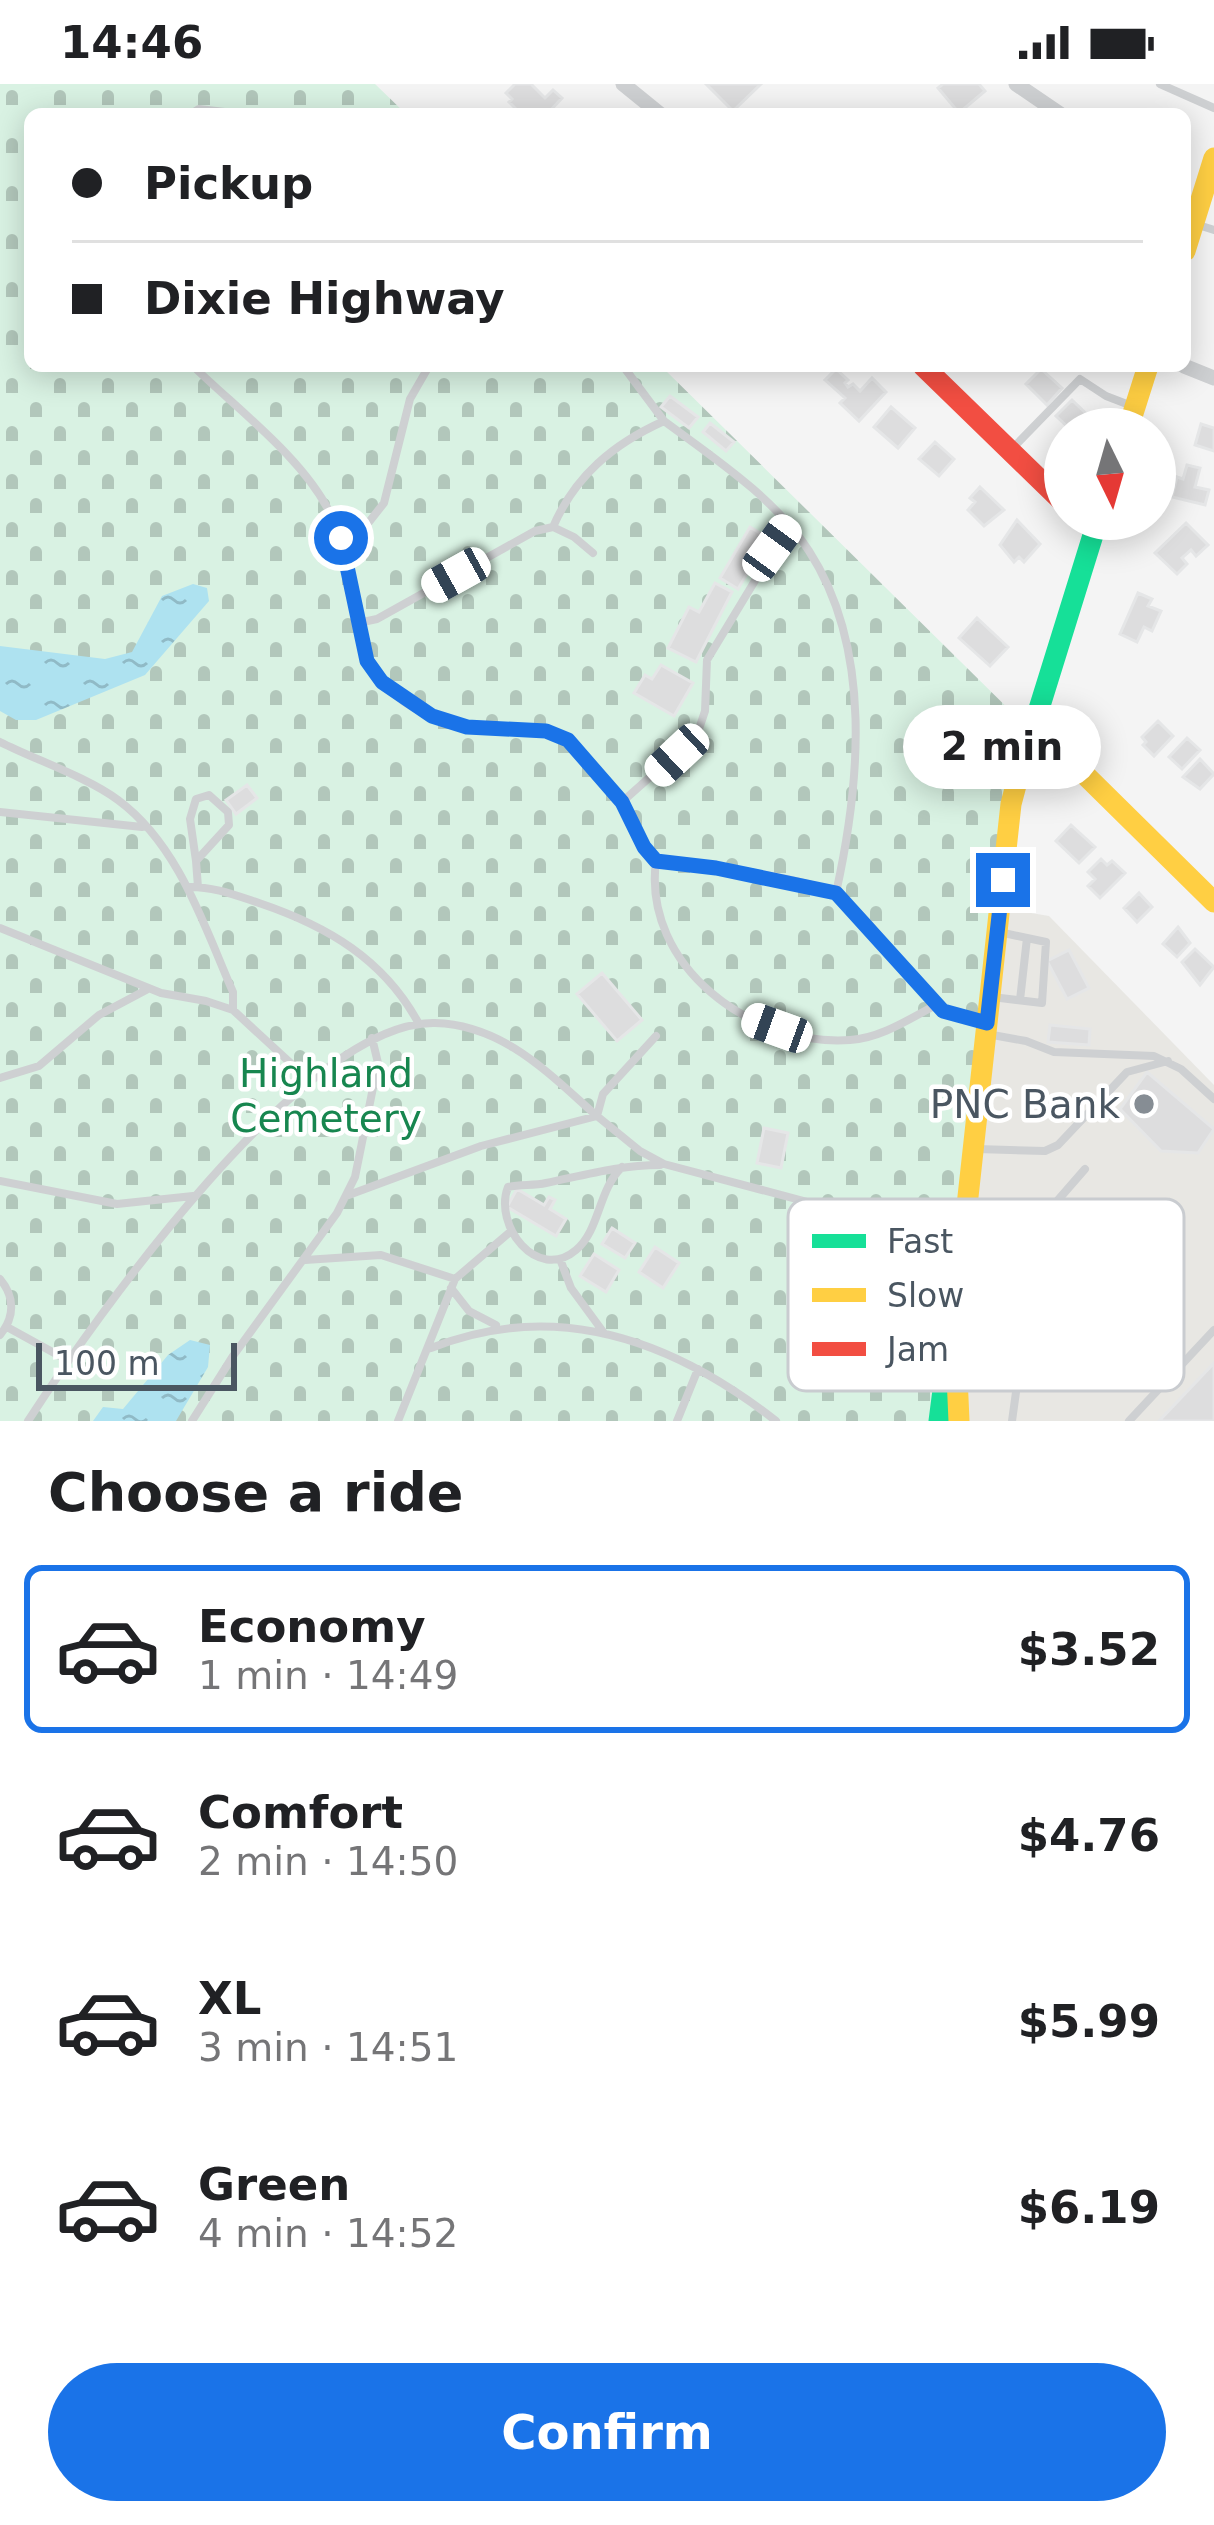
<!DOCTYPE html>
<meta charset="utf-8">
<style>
body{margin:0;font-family:"DejaVu Sans",sans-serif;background:#f6f6f6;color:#202124;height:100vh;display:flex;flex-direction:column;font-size:45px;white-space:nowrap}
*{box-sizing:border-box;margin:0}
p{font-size:39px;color:#757577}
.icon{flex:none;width:66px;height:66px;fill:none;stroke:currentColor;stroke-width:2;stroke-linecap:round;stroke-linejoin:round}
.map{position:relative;height:1337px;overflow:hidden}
.side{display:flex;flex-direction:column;background:#fff;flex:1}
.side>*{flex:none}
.hud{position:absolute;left:24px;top:24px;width:1167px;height:264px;border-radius:18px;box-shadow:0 6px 30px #0003;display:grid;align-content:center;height:264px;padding:0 48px;background:#fff}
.needle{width:78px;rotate:175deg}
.fabs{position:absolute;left:1044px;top:324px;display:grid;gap:24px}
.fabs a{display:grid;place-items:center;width:132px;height:132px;border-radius:50%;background:#fff;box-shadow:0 6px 30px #0003;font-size:60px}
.scale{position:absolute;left:36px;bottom:30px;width:201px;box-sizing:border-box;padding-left:12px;border:6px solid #4a5661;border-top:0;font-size:33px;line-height:42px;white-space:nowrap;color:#4a5661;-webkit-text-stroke:9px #fff;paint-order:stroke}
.end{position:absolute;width:54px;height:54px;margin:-27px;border:15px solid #1a73e8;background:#fff;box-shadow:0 0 0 6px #fff}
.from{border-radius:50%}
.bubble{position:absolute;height:84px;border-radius:42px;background:#fff;box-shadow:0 6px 30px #0003;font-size:39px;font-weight:600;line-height:84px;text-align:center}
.car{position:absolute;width:36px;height:72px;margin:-36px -18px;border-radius:15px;box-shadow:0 0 9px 3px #0007;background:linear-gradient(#fff 24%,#345 0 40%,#fff 0 76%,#345 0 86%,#fff 0)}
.hud b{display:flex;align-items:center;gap:42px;height:114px;font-size:45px}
.hud b+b{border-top:3px solid #e0e0e0}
.hud i{width:30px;height:30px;background:#202124}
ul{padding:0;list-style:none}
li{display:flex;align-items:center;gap:36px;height:168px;margin:0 24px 18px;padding:0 24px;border:6px solid transparent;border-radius:18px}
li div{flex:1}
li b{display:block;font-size:45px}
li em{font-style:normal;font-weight:600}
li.active{border-color:#1a73e8}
li>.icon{width:108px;height:108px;stroke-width:1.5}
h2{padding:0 48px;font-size:54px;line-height:144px}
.primary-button{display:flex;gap:24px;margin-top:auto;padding:24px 48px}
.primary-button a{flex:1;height:138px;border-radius:72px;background:#1a73e8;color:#fff;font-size:48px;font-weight:600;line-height:138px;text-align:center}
.status{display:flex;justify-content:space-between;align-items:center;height:84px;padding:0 60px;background:#fff;direction:ltr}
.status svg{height:33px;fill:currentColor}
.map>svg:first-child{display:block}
</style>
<div class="status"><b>14:46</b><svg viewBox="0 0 49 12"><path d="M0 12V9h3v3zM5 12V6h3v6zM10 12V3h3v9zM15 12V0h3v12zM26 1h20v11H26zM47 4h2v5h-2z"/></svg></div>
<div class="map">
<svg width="1214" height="1337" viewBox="0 0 1214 1337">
<defs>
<pattern id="cemetery-stones" width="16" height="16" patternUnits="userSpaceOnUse" patternTransform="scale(3)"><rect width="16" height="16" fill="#d9f2e3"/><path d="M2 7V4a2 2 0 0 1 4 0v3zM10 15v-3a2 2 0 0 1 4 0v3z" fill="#b2c7bb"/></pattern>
<pattern id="water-ripples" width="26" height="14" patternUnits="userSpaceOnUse" patternTransform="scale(3)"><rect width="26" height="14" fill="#aee2f0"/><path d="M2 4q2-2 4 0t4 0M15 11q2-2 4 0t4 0" fill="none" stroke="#90bac6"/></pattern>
</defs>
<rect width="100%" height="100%" fill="#f4f4f4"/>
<path fill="#e8e7e3" d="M1000 824 1049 832 1214 1001V1337H939Z"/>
<path fill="url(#cemetery-stones)" d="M0 0H375L406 30H30V282H661L1030 646 939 1337H0Z"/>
<path fill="url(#water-ripples)" d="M193 500 207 504 209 517 145 591 36 636H16L0 627V562L105 575 132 568 162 512Z
M190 1256 210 1261 208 1283 176 1337H93L103 1323 123 1325 168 1271Z"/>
<path fill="#ddddde" stroke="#e5e6e7" stroke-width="3" d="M515 0H531L545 14 553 6 562 14 547 30H521L509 18 512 15 506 9Z
M706 0H761L733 27Z
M943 0H979L985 7 959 29 938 4Z
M836 285 848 296 845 299 848 303 853 300 860 307 872 294 886 308 859 337 840 319 845 314 825 296Z
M1041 285 1062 304 1047 321 1026 300Z
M670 312 698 333 689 344 661 323Z
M1072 316 1098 341 1094 345H1070L1056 332Z
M891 323 915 344 898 364 874 343Z
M710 339 734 358 726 367 703 348Z
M1201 340 1214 344V367L1195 361Z
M935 358 954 375 939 392 919 375Z
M1187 381 1200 384 1195 403 1209 406 1205 421 1172 413 1177 393 1183 395Z
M980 403 1004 426 984 442 968 426 975 418 970 414Z
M1017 436 1040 460 1024 478 1019 473 1014 478 1000 461Z
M1186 439 1208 461 1196 472 1191 466 1182 474 1187 480 1177 490 1155 469Z
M750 443 768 454 738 505 720 494Z
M715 499 732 508 696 578 668 564 689 523 699 528Z
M1138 509 1152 515 1148 522 1161 527 1152 547 1144 543 1137 558 1120 550Z
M977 534 1008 563 990 582 959 554Z
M661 581 693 599 674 632 634 609 645 591 652 595Z
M1158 637 1173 652 1154 672 1143 661 1146 658 1142 653Z
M1187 654 1200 666 1182 685 1169 673Z
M1200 675 1214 690 1200 705 1183 693Z
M247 701 257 714 236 730 226 716Z
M1071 741 1095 763 1079 779 1056 757Z
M1101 775 1107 781 1112 777 1125 789 1100 814 1088 802 1095 795 1088 788Z
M1139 809 1152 823 1137 838 1124 824Z
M1178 843 1190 859 1177 873 1163 860Z
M1195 865 1214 883 1200 901 1182 878Z
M1069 866 1089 904 1067 915 1047 877Z
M602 889 642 936 617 957 577 910Z
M1050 941 1090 945 1089 961 1048 958Z
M1147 988 1214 1045 1198 1069 1161 1067 1120 1025Z
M764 1044 788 1049 781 1084 757 1079Z
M517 1105 544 1121 549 1113 555 1116 550 1125 566 1135 556 1152 507 1123Z
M612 1144 635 1159 625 1174 602 1160Z
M655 1163 679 1179 663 1204 639 1188Z
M594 1170 619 1186 606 1208 580 1192Z
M1214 1279V1337H1159Z"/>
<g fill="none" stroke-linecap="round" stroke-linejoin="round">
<path stroke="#ced0d2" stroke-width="8" d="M1160 0 1214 24
M191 30 199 25 242 30
M1195 140 1214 146
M30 143V152
M193 282C237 325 303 374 330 429 375 522 331 614 467 643 497 649 528 643 558 650L568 655 622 718 656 777C695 781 810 792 838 812 892 848 912 927 981 938
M623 282 664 337
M1011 366 1080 295 1106 312 1132 322
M553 443 574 453 593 469
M341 454 369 438 384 419 410 315 429 282
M358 539 377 535 535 447 553 443C575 392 613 360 664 337 714 374 775 414 809 467 873 566 860 700 836 809
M0 658C36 676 87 693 118 716 179 761 204 842 233 908V926
M622 718 697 651 705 627 707 576 788 442
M0 728 142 743
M196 777 190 735 196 715 209 711 228 728 229 741 196 777 198 803
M656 777C642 882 752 963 850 956 881 954 909 935 936 921
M187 803C212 802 235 811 259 819 327 842 384 875 419 940
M0 844 161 909 206 917 233 926 310 997
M992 913 1042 919 1046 858 999 848
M1020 916 1027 854
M987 950 1026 957 1054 968 1154 972 1181 985 1214 1015
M0 994 39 982 99 931 148 905
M977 1065 1045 1067 1058 1061 1127 988 1168 977
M622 1083C598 1106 600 1146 576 1166 537 1199 493 1141 508 1103 521 1100 533 1102 546 1099 585 1091 620 1081 660 1081
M0 1097 117 1120 193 1112
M346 1112 481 1062 597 1032 640 1067 664 1080 815 1120 917 1161 961 1170
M560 1175 571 1204 604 1249
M305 1176 381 1171 455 1195
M0 1195C15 1213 15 1233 0 1251
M451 1204 469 1227 496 1241
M7 1243 67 1276
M431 1264C557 1214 674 1257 776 1337
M28 1337C95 1234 304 936 435 939 504 941 549 990 597 1032L603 1010 656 952
M192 1337 233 1272 337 1129 355 1093 378 979 372 954
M398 1337 455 1195 510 1148
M677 1337 698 1285
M1012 1337 1038 1149 1058 1116 1085 1085
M1129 1337 1214 1246"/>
<path stroke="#ced0d2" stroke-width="15" d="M623 0 660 30
M1016 0 1060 30
M1184 282 1214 294"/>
<path stroke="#16e098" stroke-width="21" d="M1020 686 1098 435
M939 1337 943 1306 953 1277"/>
<path stroke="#ffcf43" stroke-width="21" d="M1185 167 1214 74
M1128 345 1148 282
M1030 646 1074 680 1214 818
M959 1337 956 1269 966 1131 1011 720 1020 686"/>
<path stroke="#f24e42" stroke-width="21" d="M923 282 1065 420"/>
</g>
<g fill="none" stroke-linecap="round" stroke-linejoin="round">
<path stroke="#1a73e8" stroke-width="15" d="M341 454 367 577 382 598 432 632 467 643 546 647 568 656 622 718 644 763 656 777 716 784 836 809 943 927 987 939 1003 796"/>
</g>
<circle fill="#868d94" stroke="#fff" stroke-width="4.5" cx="1144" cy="1020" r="12"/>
<g text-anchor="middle" stroke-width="9" stroke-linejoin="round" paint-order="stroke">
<g font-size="39" fill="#17864f" stroke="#fff">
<text x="326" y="1003">Highland<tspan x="326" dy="45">Cemetery</tspan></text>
</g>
<g font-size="39" fill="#4a5661" stroke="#fff" text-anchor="end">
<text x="1120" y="1034">PNC Bank</text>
</g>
</g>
<rect x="788" y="1115" width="396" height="192" rx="18" fill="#fff" stroke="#c9ccd0" stroke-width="3"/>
<rect x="812" y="1150" width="54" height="14" fill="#16e098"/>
<rect x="812" y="1204" width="54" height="14" fill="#ffcf43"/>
<rect x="812" y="1258" width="54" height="14" fill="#f24e42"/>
<g font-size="33" fill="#4a5661">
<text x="887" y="1169">Fast</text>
<text x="887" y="1223">Slow</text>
<text x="887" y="1277">Jam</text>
</g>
</svg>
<div class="fabs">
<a><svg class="needle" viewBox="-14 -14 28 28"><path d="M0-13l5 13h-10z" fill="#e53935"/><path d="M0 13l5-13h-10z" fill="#757577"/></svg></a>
</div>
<div class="scale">100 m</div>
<i class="end from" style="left:341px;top:454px"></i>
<i class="end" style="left:1003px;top:796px"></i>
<div class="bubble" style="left:903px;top:621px;width:198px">2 min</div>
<i class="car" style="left:772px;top:464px;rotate:36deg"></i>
<i class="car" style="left:456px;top:491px;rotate:241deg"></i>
<i class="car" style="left:677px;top:671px;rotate:227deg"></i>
<i class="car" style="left:777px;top:944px;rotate:290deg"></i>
<div class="hud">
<b><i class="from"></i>Pickup</b>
<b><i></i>Dixie Highway</b>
</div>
</div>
<section class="side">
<h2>Choose a ride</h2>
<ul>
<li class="active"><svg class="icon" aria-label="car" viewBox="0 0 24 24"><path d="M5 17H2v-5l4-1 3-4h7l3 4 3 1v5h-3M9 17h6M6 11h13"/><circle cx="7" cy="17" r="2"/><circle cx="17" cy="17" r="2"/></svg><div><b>Economy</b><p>1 min · 14:49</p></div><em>$3.52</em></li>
<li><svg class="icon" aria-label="car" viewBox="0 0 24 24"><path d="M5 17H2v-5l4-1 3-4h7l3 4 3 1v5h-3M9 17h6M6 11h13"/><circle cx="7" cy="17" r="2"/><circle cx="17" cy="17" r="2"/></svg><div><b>Comfort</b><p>2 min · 14:50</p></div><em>$4.76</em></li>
<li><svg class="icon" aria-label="car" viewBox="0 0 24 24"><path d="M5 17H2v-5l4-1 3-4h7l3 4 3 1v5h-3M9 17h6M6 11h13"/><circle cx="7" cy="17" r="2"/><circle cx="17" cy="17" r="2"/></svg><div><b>XL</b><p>3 min · 14:51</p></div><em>$5.99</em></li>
<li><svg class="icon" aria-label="car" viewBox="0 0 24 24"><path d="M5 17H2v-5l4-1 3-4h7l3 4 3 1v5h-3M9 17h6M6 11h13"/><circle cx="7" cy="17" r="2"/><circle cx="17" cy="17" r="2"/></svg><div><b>Green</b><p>4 min · 14:52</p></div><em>$6.19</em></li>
</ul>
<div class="primary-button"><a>Confirm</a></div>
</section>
